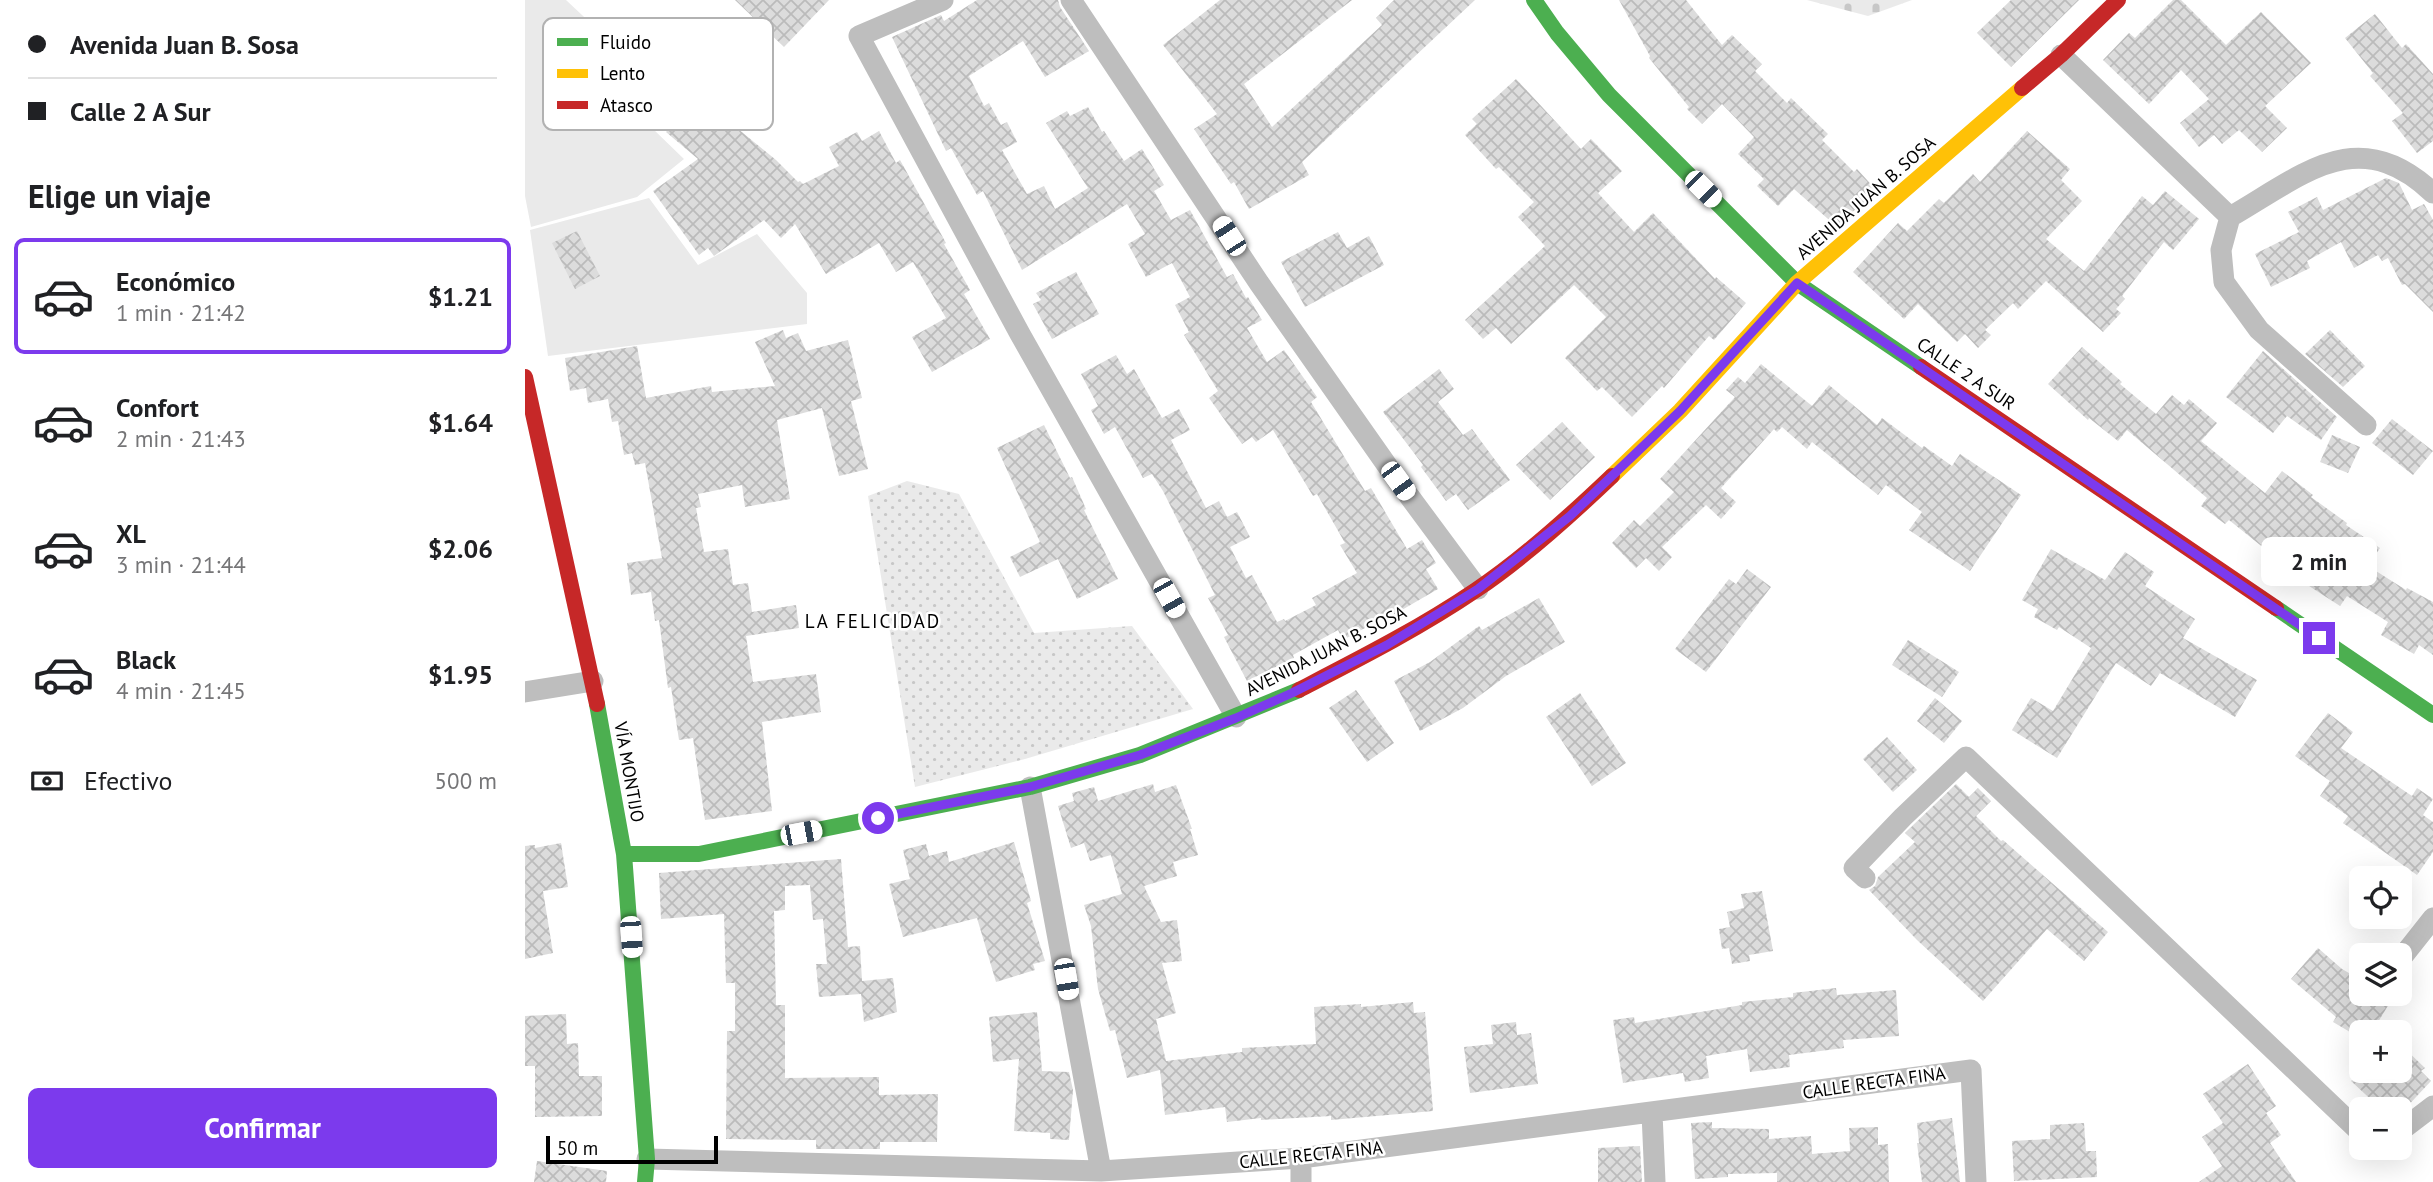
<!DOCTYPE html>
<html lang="es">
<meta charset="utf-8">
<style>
body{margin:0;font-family:"PT Sans",sans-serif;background:#f6f6f6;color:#202124;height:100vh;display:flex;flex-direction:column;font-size:26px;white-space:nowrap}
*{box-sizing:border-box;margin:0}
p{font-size:23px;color:#757577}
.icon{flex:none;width:38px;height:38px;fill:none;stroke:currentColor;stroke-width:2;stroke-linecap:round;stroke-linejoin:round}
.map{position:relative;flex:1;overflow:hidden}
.panel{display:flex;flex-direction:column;background:#fff;width:525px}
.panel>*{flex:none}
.banner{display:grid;align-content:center;height:154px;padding:0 28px;background:#fff}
.buttons{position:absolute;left:1824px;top:866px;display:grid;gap:14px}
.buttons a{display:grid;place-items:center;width:63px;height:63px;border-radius:10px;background:#fff;box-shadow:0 7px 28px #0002;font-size:35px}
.scale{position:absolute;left:21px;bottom:18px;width:172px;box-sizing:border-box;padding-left:7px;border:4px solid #000;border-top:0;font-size:19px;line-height:24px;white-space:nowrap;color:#000;-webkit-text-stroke:5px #fff;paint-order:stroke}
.end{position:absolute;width:32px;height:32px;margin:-16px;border:9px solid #7c3aed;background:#fff;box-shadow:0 0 0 4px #fff}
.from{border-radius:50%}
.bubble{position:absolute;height:49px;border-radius:10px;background:#fff;box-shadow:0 7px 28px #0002;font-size:23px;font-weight:600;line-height:49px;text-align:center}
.car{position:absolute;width:21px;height:42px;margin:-21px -10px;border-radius:9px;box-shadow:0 0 5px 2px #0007;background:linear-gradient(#fff 24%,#345 0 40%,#fff 0 76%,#345 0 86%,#fff 0)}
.banner b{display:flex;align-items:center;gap:24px;height:66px;font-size:26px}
.banner b+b{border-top:2px solid #e0e0e0}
.banner i{width:18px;height:18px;background:#202124}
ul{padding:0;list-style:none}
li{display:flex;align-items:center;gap:21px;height:116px;margin:0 14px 10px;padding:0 14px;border:4px solid transparent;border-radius:10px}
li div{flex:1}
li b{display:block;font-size:26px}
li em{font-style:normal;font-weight:600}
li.current{border-color:#7c3aed}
li>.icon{width:63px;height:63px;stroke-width:1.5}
h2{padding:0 28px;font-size:32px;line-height:84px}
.pay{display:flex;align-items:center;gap:18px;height:77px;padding:0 28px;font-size:26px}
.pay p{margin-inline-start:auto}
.cta{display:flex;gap:14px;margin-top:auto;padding:14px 28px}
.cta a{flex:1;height:80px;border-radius:10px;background:#7c3aed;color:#fff;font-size:28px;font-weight:600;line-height:80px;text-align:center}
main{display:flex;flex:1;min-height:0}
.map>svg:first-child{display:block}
</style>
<main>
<section class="panel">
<div class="banner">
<b><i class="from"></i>Avenida Juan B. Sosa</b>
<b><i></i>Calle 2 A Sur</b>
</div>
<h2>Elige un viaje</h2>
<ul>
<li class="current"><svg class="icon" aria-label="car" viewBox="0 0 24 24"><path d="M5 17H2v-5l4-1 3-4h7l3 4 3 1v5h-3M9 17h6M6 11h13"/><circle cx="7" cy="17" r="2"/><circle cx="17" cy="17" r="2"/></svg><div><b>Económico</b><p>1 min · 21:42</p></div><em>$1.21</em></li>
<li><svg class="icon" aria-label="car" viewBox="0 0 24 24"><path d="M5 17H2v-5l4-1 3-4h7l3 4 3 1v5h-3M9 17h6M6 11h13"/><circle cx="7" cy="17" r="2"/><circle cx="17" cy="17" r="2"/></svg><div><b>Confort</b><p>2 min · 21:43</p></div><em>$1.64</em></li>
<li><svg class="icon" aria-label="car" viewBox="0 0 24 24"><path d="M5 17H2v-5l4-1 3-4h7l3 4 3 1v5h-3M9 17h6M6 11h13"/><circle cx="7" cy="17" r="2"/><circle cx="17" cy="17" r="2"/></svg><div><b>XL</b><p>3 min · 21:44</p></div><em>$2.06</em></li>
<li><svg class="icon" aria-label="car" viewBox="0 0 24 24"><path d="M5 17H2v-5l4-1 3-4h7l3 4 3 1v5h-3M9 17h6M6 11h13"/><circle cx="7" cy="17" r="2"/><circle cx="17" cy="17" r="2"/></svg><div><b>Black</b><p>4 min · 21:45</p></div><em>$1.95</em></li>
</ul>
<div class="pay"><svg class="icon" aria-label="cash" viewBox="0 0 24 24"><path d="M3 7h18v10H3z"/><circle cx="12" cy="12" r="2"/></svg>Efectivo<p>500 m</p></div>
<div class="cta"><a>Confirmar</a></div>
</section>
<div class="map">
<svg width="1908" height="1182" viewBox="0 0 1908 1182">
<defs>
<pattern id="cemetery-stones" width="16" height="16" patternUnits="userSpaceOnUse" patternTransform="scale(1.75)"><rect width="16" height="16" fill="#eaeaea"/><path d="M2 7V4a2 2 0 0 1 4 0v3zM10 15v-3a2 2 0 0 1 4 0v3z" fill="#c7c7c7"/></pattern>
<pattern id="park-dots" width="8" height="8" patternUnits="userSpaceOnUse" patternTransform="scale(1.75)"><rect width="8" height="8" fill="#eaeaea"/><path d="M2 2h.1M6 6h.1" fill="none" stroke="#c7c7c7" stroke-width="1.8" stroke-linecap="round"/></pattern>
<pattern id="building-cross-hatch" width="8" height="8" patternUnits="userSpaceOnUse" patternTransform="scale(1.75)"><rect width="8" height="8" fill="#dcdcdc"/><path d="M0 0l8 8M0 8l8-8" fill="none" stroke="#bbb"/></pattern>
</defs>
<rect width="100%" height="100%" fill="#fff"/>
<path fill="#eaeaea" d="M0 0H41L154 106 128 129 159 159 112 197 6 227 0 196Z
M124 198 173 265 232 234 282 293V324L23 356 5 230Z"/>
<path fill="url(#cemetery-stones)" d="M1282 0H1387L1343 16Z"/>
<path fill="url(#park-dots)" d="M382 481 434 494 509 633 607 626 668 709 500 759 390 787 343 496Z"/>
<path fill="url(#building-cross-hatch)" d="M210 0H304L259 47Z
M452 0H533L535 7 564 51 520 77 498 41 444 76 459 106 464 103 476 125 482 122 492 142 477 150 502 194 519 186 530 209 563 188 521 123 542 111 545 116 563 107 577 132 579 131 599 161 617 149 639 185 629 191 646 220 665 210 702 277 708 274 721 298 723 297 737 320 722 328 742 362 759 350 792 397 786 402 840 491 846 488 882 549 897 540 911 563 901 569 913 589 863 618 862 616 818 640 813 630 768 655 769 658 722 681 699 637 703 635 683 598 690 595 638 491 627 474 618 478 590 427 579 434 566 410 573 406 556 374 591 355 602 374 609 369 637 418 654 409 665 430 646 440 681 508 694 501 702 517 712 512 725 537 705 547 721 578 727 575 752 622 759 619 760 621 791 605 787 598 832 573 815 545 820 543 792 494 788 496 748 430 731 442 727 437 717 444 684 398 693 391 659 335 664 332 650 305 665 297 647 263 621 277 603 244 620 234 602 204 497 270 458 191 452 195 426 148 421 151 367 37 416 15 419 21Z
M695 0H827L719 84 747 127 857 25 851 18 869 0H950L777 162 784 175 724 209 709 182 706 184 669 129 692 114 638 45Z
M1094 0H1161L1197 45 1207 35 1237 64 1230 71 1262 103 1266 98 1303 134 1297 140 1329 172 1332 169 1352 191 1311 226 1269 189 1253 206 1232 186 1239 179 1213 154 1229 137 1197 104 1177 124 1162 109 1164 107 1124 58 1125 56Z
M1486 0H1554L1486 67 1452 33Z
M1648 0H1656L1701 45 1736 12 1786 63 1740 106 1762 128 1737 152 1714 130 1697 144 1689 135 1674 147 1655 123 1684 99 1656 70 1624 104 1578 60 1604 33 1610 38Z
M1850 14 1877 48 1881 44 1908 74V141L1892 153 1867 121 1878 113 1845 76 1848 73 1820 38Z
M182 17 208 36 177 79 211 108 201 119 251 160 273 182 275 181 278 184 314 166 304 147 332 132 337 141 354 131 371 163 375 160 421 243 419 244 445 290 439 294 465 339 407 372 387 337 421 318 388 262 371 272 354 243 301 274 270 224 256 238 239 220 189 256 183 248 174 255 128 191 173 159 141 132 164 105 95 46 109 29 123 41 130 31 156 53Z
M991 79 1056 149 1066 139 1097 171 1073 193 1109 232 1128 213 1190 279 1191 277 1221 303 1189 340 1184 336 1139 388 1137 386 1107 417 1077 387 1072 391 1040 358 1081 317 1049 285 986 344 971 328 958 339 940 320 1020 246 993 217 1009 202 974 167 971 169 940 135 952 124 947 119Z
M1502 131 1545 169 1536 180 1557 201 1521 239 1559 271 1617 196 1628 205 1640 191 1674 219 1648 250 1639 242 1597 296 1600 299 1591 309 1596 313 1578 332 1521 281 1493 309 1488 303 1460 330 1466 335 1453 348 1440 334 1432 342 1393 304 1379 319 1328 272 1373 223 1382 231 1414 199 1419 203 1448 174 1455 182Z
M1861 178 1874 183 1887 210 1899 204 1908 220V312L1880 284 1877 285 1863 258 1857 261 1853 255 1829 268 1816 242 1782 261 1785 268 1746 287 1730 254 1774 232 1763 212 1792 197 1798 210Z
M52 231 75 276 50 289 27 243Z
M813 232 822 248 844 236 859 265 780 307 756 262Z
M551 272 574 314 527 339 508 304 516 300 511 293Z
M258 330 261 338 273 333 281 351 323 340 337 398 326 401 343 469 314 476 297 408 252 420 265 499 220 507 217 485 173 494 176 507 171 508 179 552 203 549 208 585 223 583 227 612 271 605 274 628 221 636 228 682 291 674 296 712 237 722 247 811 180 820 168 738 154 740 146 687 143 688 134 620 130 621 126 592 106 595 102 563 137 558 120 463 110 465 107 453 99 455 93 421 87 422 83 399 63 403 61 388 45 391 40 358 112 346 121 398 186 386 187 392 250 386 230 342Z
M1805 330 1840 366 1818 387 1780 354Z
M1557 347 1597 382 1595 384 1631 414 1647 395 1659 405 1664 399 1692 423 1676 441 1740 493 1757 471 1788 495 1786 497 1822 523 1821 525 1855 548 1843 566 1881 590 1882 588 1908 602V655L1894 645 1889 654 1856 635 1863 622 1822 596 1815 606 1747 562 1750 557 1704 520 1700 524 1676 506 1682 498 1602 430 1593 441 1564 418 1563 420 1523 384Z
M1738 351 1812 417 1796 440 1762 416 1748 433 1701 397Z
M1236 364 1287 406 1304 385 1352 425 1357 418 1397 448 1399 446 1427 466 1435 454 1496 495 1445 571 1384 530 1397 512 1361 485 1353 495 1287 442 1282 449 1257 427 1252 432 1249 429 1196 488 1211 502 1196 519 1181 505 1137 547 1147 557 1134 571 1121 558 1111 568 1087 543 1109 520 1115 526 1149 492 1135 479 1210 397 1201 390 1213 377 1220 383Z
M914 369 929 389 913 402 938 435 947 429 985 480 943 510 931 494 921 501 896 467 898 465 858 412Z
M1867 419 1908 451 1888 475 1847 443Z
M1037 422 1070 457 1025 500 991 465Z
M519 425 545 478 547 477 561 509 559 510 593 579 552 599 533 559 495 577 485 557 515 542 472 448Z
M1807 435 1835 447 1823 473 1795 462Z
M1526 549 1580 580 1600 552 1629 572 1620 586 1670 619 1658 638 1732 680 1710 717 1635 673 1626 686 1591 663 1532 758 1487 730 1506 698 1528 711 1566 648 1534 627 1532 630 1509 617 1513 609 1497 600Z
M1222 569 1246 587 1181 672 1150 649 1204 579 1211 584Z
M1014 598 1040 642 981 676 938 708 895 731 869 681 905 662 954 626 957 630Z
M1383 640 1434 672 1417 697 1367 665Z
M831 690 869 743 842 762 804 708Z
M1055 693 1101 763 1067 786 1021 717Z
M1410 698 1437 721 1419 743 1392 721Z
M1803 713 1828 732 1816 748 1887 796 1892 788 1908 799 1898 815 1908 822V852L1892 875 1818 823 1823 816 1795 796 1805 781 1770 756Z
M1362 737 1392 770 1368 792 1338 759Z
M628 784 630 792 651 785 667 829H665L673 855 648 862 652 876 619 886 636 922 652 920 657 961 637 963 651 1013 631 1019 641 1061 717 1052V1048L791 1044 789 1007 836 1004V1007L888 1002 889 1013 900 1012 908 1111 806 1120V1116L736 1120V1118L702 1122 700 1107 640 1115 635 1070 602 1078 590 1030 585 1031 573 989 566 926 559 905 597 894 586 855 565 861 559 843 546 848 533 806 549 801 547 793 569 787 573 801Z
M1431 784 1444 797 1453 788 1466 801 1451 816 1476 841 1478 840 1583 932 1559 961 1522 929 1458 1001 1392 940 1344 890 1350 886 1353 877 1390 842 1380 833Z
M489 842 506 901 502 903 520 961 508 964 510 970 471 982 452 918 378 937 364 884 385 879 378 850 401 844 404 856 422 851 424 862Z
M36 843 43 887 18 891 28 953 0 959V846L10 845V848Z
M316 859 323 947 335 946 337 981 368 978 372 1012 339 1022 336 994 294 997 291 964H302L298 919 288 920 285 885 260 886V910L249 911 251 1005H260V1078L354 1077V1095L413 1094 412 1142H355V1149H291V1140L201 1139 202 1031H210V983H201L199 914 136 919 134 873Z
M1237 891 1248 951 1224 955 1225 961 1207 964 1204 948 1197 949 1194 929 1205 927 1202 912 1219 908 1216 894Z
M1793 948 1817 969 1836 980V994H1870L1847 1032H1825L1808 1022 1811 1017 1766 979Z
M1311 988 1312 995 1371 990 1374 1036 1318 1040 1319 1048 1264 1055 1265 1067 1225 1072 1222 1049 1181 1056 1184 1078 1160 1082 1158 1073 1098 1083 1088 1020 1109 1017 1110 1023 1217 1005V1002L1268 997V993Z
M512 1012 517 1071 544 1072 548 1090 544 1140 525 1139V1133L489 1131 494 1059 468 1062 464 1017Z
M41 1014 42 1044 53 1043 54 1076H77V1116L10 1117V1066H0V1016Z
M991 1022 992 1035 1006 1033 1013 1084 945 1093 939 1047 968 1044 966 1025Z
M1874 1043 1900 1068 1896 1071 1906 1081 1877 1112 1861 1097 1853 1106 1826 1081 1836 1071H1874Z
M1723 1064 1751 1106 1741 1113 1756 1135 1745 1143 1771 1182H1674L1697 1166 1677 1137 1698 1123 1678 1094Z
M1427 1118 1435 1182H1397L1392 1143H1394L1392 1123Z
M1187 1122V1128L1244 1129V1139L1286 1136 1287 1154 1325 1151 1324 1128 1353 1127V1145L1363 1144 1364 1182H1252V1173L1203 1174V1177L1170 1179 1166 1123Z
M1559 1123 1561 1151H1571L1572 1177 1489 1181 1487 1141 1525 1139V1125Z
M1115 1146 1117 1182H1073V1148Z
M12 1161 82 1171 81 1182H9Z"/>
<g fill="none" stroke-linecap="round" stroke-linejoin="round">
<path stroke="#bebebe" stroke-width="21" d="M418 0 334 36 495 334 711 717
M546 0 734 283 873 481 953 589
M1536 55 1705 217C1778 175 1833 122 1908 193
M1705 217 1696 250 1699 282 1734 330 1841 425
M0 692 68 681
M505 787 576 1171
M1340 878 1329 868 1378 817 1441 757 1836 1133
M1874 961 1908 918
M1127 1113 1130 1182
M1874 1132 1908 1106
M1851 1148H1852
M122 1159 576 1171 776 1158 1446 1070 1451 1182
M776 1182V1158"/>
<path stroke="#4caf50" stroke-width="16" d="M1009 0 1032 33 1084 95 1272 283 1396 367
M1751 608 1908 715
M72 704 99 854 122 1159 120 1182
M99 854H174L505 787 615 755 774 690"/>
<path stroke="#ffc107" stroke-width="16" d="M1087 476 1155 411 1272 283 1497 88"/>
<path stroke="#c62828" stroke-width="16" d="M1497 88 1536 55 1593 0
M1396 367 1751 608
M0 377 72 704
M774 690C834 659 895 628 951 590 998 559 1046 515 1087 476"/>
</g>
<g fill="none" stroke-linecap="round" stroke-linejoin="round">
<path stroke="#7c3aed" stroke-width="9" d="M353 818 505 787 615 755 711 718 767 693 862 645 953 589 1045 516 1155 411 1272 283 1794 638"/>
</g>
<g text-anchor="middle" stroke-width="5" stroke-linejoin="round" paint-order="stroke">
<g font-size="18" fill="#000" stroke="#fff">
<text transform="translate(1341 198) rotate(-41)" y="6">AVENIDA JUAN B. SOSA</text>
<text transform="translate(1441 374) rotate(34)" y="6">CALLE 2 A SUR</text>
<text transform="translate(801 651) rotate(-27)" y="6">AVENIDA JUAN B. SOSA</text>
<text transform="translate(104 772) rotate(80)" y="6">VÍA MONTIJO</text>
<text transform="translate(1349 1083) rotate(-8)" y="6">CALLE RECTA FINA</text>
<text transform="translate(786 1155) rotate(-6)" y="6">CALLE RECTA FINA</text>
</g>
<g font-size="19" letter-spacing="2" fill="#000" stroke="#fff">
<text x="348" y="628">LA FELICIDAD</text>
</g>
</g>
<rect x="18" y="18" width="230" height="112" rx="10" fill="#fff" stroke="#b2b2b2" stroke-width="2"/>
<rect x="32" y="38" width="31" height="8" fill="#4caf50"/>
<rect x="32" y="69" width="31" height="9" fill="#ffc107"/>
<rect x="32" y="101" width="31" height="8" fill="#c62828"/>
<g font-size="19" fill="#000">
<text x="75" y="49">Fluido</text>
<text x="75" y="80">Lento</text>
<text x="75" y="112">Atasco</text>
</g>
</svg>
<div class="buttons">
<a><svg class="icon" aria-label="locate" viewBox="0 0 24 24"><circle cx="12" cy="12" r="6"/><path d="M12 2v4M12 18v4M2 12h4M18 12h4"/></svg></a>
<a><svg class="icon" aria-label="layers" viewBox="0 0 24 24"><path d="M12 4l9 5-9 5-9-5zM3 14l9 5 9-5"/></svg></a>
<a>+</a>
<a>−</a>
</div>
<div class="scale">50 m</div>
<i class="end from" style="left:353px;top:818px"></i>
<i class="end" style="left:1794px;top:638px"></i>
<div class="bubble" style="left:1736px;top:537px;width:116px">2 min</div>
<i class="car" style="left:1178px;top:189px;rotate:135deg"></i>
<i class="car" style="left:704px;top:236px;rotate:327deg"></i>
<i class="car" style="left:873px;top:481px;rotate:144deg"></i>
<i class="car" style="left:644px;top:598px;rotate:151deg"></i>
<i class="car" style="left:276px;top:833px;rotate:79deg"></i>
<i class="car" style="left:106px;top:937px;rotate:176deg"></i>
<i class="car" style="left:541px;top:979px;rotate:170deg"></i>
</div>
</main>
